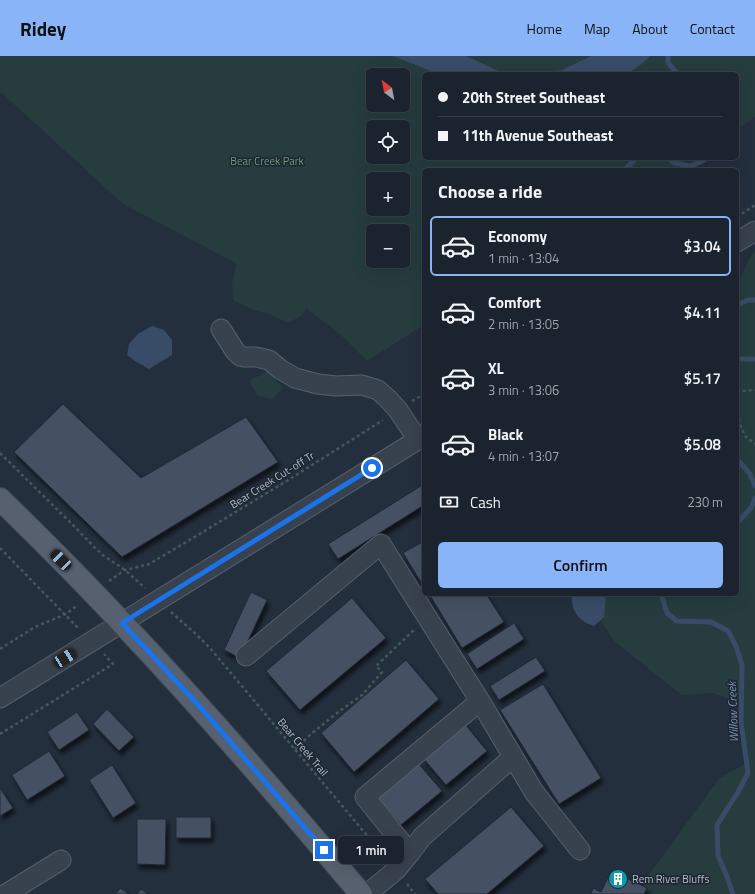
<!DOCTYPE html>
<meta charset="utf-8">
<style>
body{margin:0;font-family:"Titillium Web",sans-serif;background:#282f3a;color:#f1f3f6;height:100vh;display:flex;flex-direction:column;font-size:15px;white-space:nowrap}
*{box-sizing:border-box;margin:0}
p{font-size:13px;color:#a0a4aa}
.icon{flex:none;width:22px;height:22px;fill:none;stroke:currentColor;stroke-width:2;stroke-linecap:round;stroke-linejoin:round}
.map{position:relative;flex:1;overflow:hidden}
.drawer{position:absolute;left:422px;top:112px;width:317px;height:428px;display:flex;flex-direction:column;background:#1b232e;border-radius:6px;box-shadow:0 4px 16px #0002,0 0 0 1px #39404a}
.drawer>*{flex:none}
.hud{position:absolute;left:422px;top:16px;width:317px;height:88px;border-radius:6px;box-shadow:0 4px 16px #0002,0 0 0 1px #39404a;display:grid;align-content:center;height:88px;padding:0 16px;background:#1b232e}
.needle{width:26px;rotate:328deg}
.buttons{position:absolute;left:366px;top:12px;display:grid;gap:8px}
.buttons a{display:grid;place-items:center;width:44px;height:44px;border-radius:6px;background:#1b232e;box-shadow:0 4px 16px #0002,0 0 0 1px #39404a;font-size:20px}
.end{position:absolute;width:18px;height:18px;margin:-9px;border:5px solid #1a73e8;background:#fff;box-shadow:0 0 0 2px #fff}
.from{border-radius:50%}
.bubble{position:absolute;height:28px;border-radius:6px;background:#1b232e;box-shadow:0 4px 16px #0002,0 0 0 1px #39404a;font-size:13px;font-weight:600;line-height:28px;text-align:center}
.car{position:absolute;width:12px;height:24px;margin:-12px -6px;border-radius:5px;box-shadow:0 0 3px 1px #0007;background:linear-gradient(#222 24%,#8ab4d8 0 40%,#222 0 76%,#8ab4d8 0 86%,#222 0)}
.hud b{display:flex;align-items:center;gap:14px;height:38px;font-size:15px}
.hud b+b{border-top:1px solid #39404a}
.hud i{width:10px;height:10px;background:#f1f3f6}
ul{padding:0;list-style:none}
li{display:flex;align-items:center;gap:12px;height:60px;margin:0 8px 6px;padding:0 8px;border:2px solid transparent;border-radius:6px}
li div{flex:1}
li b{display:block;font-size:15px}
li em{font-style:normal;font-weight:600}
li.selected{border-color:#8ab4f8}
li>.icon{width:36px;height:36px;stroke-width:1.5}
h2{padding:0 16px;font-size:18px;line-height:48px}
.pay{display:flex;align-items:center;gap:10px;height:44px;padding:0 16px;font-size:15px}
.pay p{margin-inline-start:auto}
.button{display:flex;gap:8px;margin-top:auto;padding:8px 16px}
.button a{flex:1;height:46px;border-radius:6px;background:#8ab4f8;color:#111;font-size:16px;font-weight:600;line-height:46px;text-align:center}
header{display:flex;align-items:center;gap:24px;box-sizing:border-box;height:56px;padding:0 20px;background:#8ab4f8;color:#111}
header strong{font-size:19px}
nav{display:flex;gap:22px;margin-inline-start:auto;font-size:14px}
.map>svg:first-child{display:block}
</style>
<header>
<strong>Ridey</strong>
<nav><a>Home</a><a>Map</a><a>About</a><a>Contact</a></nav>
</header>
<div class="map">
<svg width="755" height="838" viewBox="0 0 755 838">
<defs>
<filter id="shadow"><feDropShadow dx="2.5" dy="4.5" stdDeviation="2" flood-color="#0009"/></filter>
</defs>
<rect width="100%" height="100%" fill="#242f3e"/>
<path fill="#263c3f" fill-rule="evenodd" d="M0 0H755V61L737 73V18H424V102H690L671 114H424V269L367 305 341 279 306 252 303 259 288 267 269 258 251 253 233 244 232 228 236 207 123 148 2 37 0 36ZM373 19H403V49H373ZM373 71H403V101H373ZM373 123H403V153H373ZM373 175H403V205H373Z
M755 194V838H640L650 817 719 723 746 707 741 665V648L713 637 682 639 615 586 595 556 597 538H737V231L749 203Z
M266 316 283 331 273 343 258 340 249 325Z"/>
<path fill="#394c67" d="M393 0H466L503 17 518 18H439Z
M591 0H650L643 7 627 18H533L562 14Z
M152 270 164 274 172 284V299L149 313 135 305 127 299 129 288 138 278Z
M572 538H606L604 561 594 570C579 566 570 554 572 538Z"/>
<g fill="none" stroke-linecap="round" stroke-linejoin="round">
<path stroke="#394c67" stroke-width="5" d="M668 0V7L678 18
M669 102 674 107 690 110 701 106 707 102
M625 114 636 102
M737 249 748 244H755
M737 303H755
M737 403 750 418 755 430
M737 467 751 452 755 442
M661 538 667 557 677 565 711 566 728 575 736 590 742 609 741 665 748 717 738 736 717 769 718 800 726 818 733 838"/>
</g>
<path fill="#455162" stroke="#1f2835" filter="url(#shadow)" d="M63 348 141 422 246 361 278 406 122 501 14 396Z
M424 428V449L338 503 328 488Z
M424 485V531L403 497Z
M251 536 267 544 240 602 224 594Z
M429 538H486L504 566 462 592Z
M352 542 386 582 300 654 266 615Z
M514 567 524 583 477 613 467 598Z
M536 601 545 615 499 644 490 630Z
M406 604 439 643 354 716 321 677Z
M543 628 601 722 559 748 500 654Z
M107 653 134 681 119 695 93 668Z
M77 656 89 674 59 694 47 676Z
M464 667 487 695 446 729 423 702Z
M49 695 65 720 27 744 12 719Z
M418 707 442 735 401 769 378 742Z
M112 709 136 747 113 762 89 724Z
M0 732 13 752 0 760Z
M511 751 544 790 487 838H438L425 823Z
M176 761H211V782H176Z
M137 763H166L165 809 137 808Z
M611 815 647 832 644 838H591L593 832 601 836Z
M120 832 129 838H116Z
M141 833 148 838H137Z"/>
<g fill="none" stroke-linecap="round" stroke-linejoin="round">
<defs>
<path id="minor" d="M737 186 755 175
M221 273 235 295 240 300 244 301H256L269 304 280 313 295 322 318 328 336 330 362 329 378 334 388 343 398 354 418 384
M246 600 381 488 480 645 534 736 580 794
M0 642 424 380
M410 797 365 741 480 645
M6 838 61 804
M367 838 396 814 410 797 422 781 513 701"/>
<path id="major" d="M0 443C42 484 83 525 123 568 205 655 284 746 361 838"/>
</defs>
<use href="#minor" stroke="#565f6c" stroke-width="21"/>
<use href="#major" stroke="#414a57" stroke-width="24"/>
<path stroke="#44595c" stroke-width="2.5" stroke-dasharray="3 3" stroke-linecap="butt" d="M737 161 755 149
M737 333 742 335 755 334
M412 345 424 338
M737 351 740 368 745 380 755 388
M0 397 75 471 93 490 104 500 125 514 145 532
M0 492 79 573
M109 525 125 514 149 508 183 488 290 423 383 364
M171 556 198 580 210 592 385 801
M0 593 35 571 66 558 78 549
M0 678 113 608 104 598
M295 693 311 678 337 657 362 639 382 616 376 610 414 574
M407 828 415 838"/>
<use href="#minor" stroke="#38414e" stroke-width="19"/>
<use href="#major" stroke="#56606e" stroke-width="22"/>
</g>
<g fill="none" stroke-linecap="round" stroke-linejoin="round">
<path stroke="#1a73e8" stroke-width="5" d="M324 794 201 652 122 567 372 412"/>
</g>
<defs>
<symbol id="building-disc" viewBox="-11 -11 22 22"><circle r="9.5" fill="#0f9aa8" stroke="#1d2633"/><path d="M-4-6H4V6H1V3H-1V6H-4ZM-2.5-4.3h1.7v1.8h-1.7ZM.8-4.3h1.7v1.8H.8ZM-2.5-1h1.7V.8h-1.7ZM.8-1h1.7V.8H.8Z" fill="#fff"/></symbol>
</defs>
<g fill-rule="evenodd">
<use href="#building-disc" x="607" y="812" width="22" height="22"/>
</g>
<g text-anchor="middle" stroke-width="3" stroke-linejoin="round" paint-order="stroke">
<g font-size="11" fill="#6b9a76" stroke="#1d2633">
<text x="267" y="109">Bear Creek Park</text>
</g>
<g font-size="11" fill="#b4bcc9" stroke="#1d2633">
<text transform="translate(272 424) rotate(-32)" y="4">Bear Creek Cut-off Tr</text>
<text transform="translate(303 691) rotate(50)" y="4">Bear Creek Trail</text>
</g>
<g font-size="11" fill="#b4bcc9" stroke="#1d2633" text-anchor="start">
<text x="632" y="827">Rem River Bluffs</text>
</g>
<g font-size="12" font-style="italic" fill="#7c92b1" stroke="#1d2633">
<text transform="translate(733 656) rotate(-92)" y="4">Willow Creek</text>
</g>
</g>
</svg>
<div class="buttons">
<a><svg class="needle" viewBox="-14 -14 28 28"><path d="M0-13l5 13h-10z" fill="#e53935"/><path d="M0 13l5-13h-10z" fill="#a0a4aa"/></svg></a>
<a><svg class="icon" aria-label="locate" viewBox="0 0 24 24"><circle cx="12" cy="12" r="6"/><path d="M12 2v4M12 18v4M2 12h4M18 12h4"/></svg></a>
<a>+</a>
<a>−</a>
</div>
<i class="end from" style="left:372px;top:412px"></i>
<i class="end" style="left:324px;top:794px"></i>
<div class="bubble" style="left:338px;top:780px;width:66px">1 min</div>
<i class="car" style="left:61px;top:504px;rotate:315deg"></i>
<i class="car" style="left:65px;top:602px;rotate:58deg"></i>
<div class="hud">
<b><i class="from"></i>20th Street Southeast</b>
<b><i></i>11th Avenue Southeast</b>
</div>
<section class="drawer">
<h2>Choose a ride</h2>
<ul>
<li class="selected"><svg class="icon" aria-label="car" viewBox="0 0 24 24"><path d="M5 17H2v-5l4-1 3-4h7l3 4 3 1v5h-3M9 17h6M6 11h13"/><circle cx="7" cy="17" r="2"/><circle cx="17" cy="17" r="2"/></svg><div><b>Economy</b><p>1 min · 13:04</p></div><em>$3.04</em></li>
<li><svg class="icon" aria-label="car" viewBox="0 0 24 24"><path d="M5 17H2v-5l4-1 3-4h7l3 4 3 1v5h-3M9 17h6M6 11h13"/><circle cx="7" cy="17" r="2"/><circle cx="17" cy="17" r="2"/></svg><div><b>Comfort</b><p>2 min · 13:05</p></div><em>$4.11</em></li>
<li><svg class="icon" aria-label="car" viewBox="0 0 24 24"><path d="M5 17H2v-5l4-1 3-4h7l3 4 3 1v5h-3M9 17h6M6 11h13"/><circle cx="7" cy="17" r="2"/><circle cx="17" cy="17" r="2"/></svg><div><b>XL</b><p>3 min · 13:06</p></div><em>$5.17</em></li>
<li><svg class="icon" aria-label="car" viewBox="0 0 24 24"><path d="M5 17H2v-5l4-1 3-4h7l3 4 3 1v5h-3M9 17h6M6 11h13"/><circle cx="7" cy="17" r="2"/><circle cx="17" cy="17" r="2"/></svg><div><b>Black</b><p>4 min · 13:07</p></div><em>$5.08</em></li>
</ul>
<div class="pay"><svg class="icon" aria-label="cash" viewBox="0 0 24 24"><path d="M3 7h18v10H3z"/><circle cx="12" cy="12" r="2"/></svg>Cash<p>230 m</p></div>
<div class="button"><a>Confirm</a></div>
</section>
</div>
